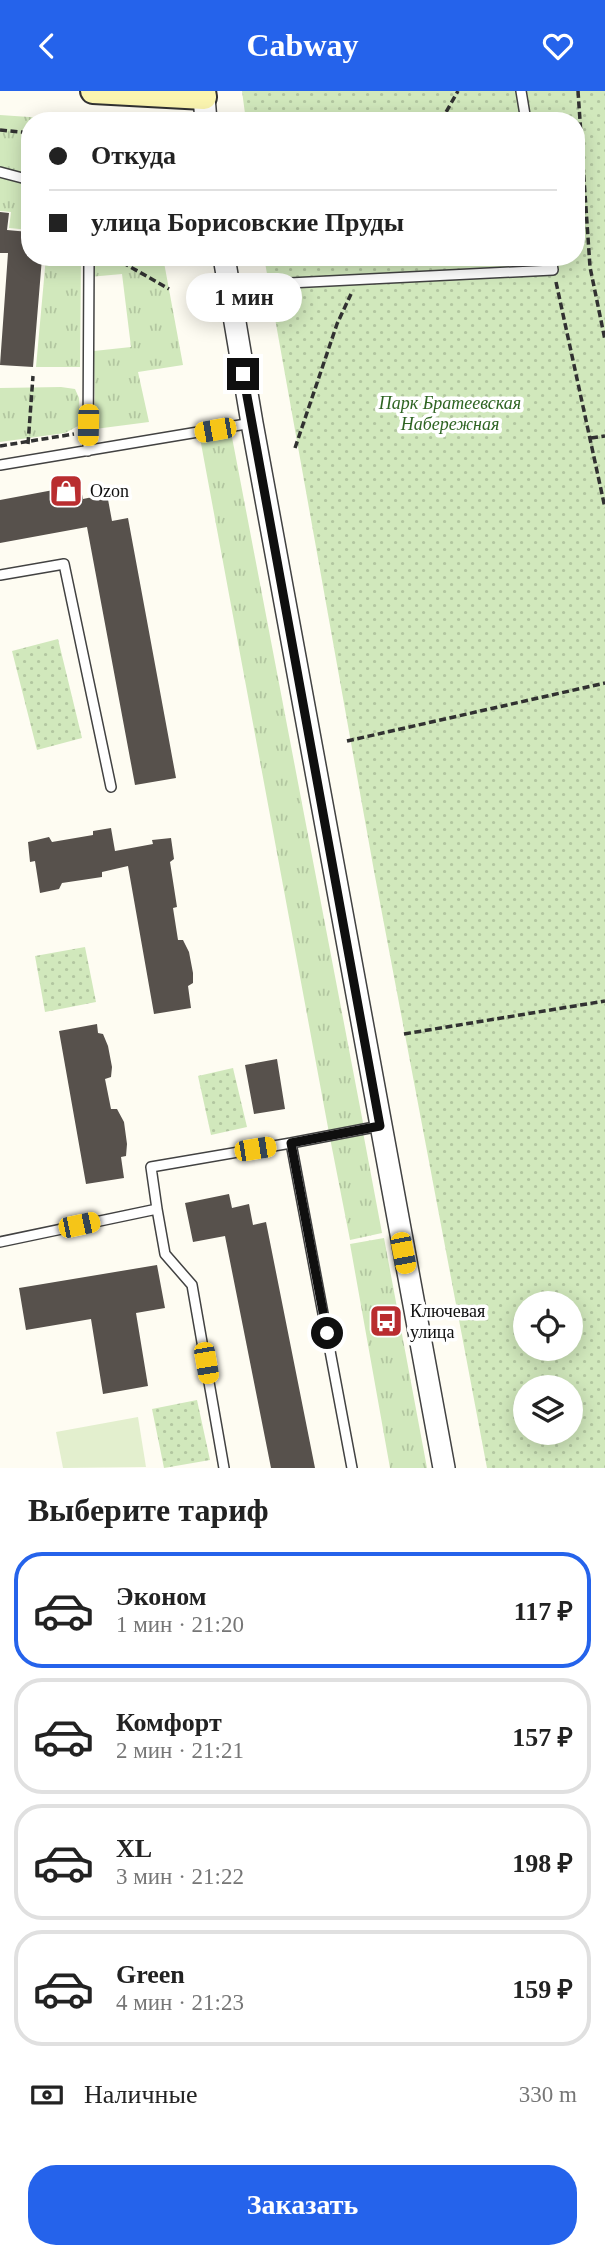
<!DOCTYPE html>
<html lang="ru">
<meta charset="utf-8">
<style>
body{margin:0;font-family:Georgia,serif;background:#f6f6f6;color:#222;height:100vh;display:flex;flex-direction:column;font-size:26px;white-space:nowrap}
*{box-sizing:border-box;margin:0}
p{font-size:23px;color:#767676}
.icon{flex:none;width:38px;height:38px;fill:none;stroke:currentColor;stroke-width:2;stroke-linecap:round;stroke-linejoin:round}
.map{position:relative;height:1377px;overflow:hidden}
.panel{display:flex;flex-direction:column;background:#fff;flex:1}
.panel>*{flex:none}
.guide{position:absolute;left:21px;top:21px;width:564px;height:154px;border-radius:28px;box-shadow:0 4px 18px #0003;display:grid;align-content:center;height:154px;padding:0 28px;background:#fff}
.fabs{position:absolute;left:513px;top:1200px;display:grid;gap:14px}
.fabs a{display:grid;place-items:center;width:70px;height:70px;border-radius:50%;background:#fff;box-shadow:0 4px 18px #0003;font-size:35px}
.end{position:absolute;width:32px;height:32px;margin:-16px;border:9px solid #0f0f0f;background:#fff;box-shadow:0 0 0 4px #fff}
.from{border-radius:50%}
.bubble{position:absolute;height:49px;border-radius:24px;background:#fff;box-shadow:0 4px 18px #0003;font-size:23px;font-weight:800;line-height:49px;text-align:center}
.car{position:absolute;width:21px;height:42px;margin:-21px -10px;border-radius:9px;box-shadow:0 0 5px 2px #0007;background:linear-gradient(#f5c518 24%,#345 0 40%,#f5c518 0 76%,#345 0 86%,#f5c518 0)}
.guide b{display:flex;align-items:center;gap:24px;height:66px;font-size:26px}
.guide b+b{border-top:2px solid #e0e0e0}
.guide i{width:18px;height:18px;background:#222}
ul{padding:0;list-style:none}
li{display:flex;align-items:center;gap:21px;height:116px;margin:0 14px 10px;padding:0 14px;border:4px solid #e0e0e0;border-radius:28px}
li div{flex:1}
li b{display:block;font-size:26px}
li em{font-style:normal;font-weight:800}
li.on{border-color:#2563eb}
li>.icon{width:63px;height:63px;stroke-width:1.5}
h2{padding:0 28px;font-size:32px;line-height:84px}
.pay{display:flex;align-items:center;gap:18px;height:77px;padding:0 28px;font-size:26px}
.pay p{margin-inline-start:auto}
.cta{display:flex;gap:14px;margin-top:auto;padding:14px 28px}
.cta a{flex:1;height:80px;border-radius:28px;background:#2563eb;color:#fff;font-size:28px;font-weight:800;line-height:80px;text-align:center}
header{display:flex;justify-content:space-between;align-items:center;height:91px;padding:0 28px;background:#2563eb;color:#fff;font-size:32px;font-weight:800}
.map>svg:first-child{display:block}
</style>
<header><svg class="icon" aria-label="back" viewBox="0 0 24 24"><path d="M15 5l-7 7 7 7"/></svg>Cabway<svg class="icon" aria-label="heart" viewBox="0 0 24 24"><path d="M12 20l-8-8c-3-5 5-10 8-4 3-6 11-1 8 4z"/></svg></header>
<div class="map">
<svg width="605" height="1377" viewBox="0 0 605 1377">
<defs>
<pattern id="grass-tufts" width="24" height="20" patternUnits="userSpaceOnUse" patternTransform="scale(1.75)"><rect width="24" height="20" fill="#d1e8bc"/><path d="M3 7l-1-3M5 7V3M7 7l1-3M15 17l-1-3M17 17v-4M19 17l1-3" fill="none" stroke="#b2c6a0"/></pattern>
<pattern id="park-dots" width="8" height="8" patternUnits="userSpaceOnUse" patternTransform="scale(1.75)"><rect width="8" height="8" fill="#d1e8bc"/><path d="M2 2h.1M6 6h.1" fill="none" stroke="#b2c6a0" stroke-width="1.8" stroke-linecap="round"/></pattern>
</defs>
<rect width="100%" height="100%" fill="#fefcf2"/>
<path fill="url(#grass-tufts)" d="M0 24 88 30H30V89L0 81Z
M0 84 30 92V139L9 137 11 121 0 120Z
M46 166H81L80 276H36Z
M89 166H163L183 274 138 281 149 331 95 338 94 260 131 256 122 183 89 186Z
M61 296 75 298 79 307 80 334 65 342 0 351V297Z
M231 341 364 1037 329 1042 200 347Z
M363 1041 382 1142 350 1149 330 1047Z
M384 1147 427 1377H390L350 1153Z"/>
<path fill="url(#park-dots)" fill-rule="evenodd" d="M242 0H605V1377H487L374 780 264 166H576V30H246ZM525 1213H570V1258H525ZM525 1297H570V1342H525Z
M58 548 82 647 37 659 12 560Z
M85 856 96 911 45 921 35 865Z
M233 977 247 1036 211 1044 198 985Z
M197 1309 210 1369 164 1377 152 1318Z"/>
<path fill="#e3efce" d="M138 1326 146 1376 63 1377 56 1341Z"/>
<path fill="#57514c" d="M0 121 9 122 7 139 29 141 27 165 42 167 33 276 0 274 8 162H0Z
M80 394 83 408 107 403 112 430 128 427 176 687 135 694 87 436 0 452V409Z
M111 737 115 760 153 753 152 749 171 747 174 768 170 771 177 816 173 817 178 849H183L189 861 193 882V892L188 895 191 917 154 923 128 775 102 781V786L62 792 59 798 40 802 35 770 30 771 28 751 49 746 52 751 93 744V740Z
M97 933 98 942 103 943 108 955 112 976 111 986 105 988 111 1018H117L124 1031 127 1053 126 1065 121 1066 124 1087 86 1093 59 940Z
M277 968 285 1018 254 1023 245 974Z
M229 1103 232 1117 249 1113 253 1134 266 1131 315 1377H271L225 1145 193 1151 185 1112Z
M157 1174 165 1217 136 1222 148 1295 103 1303 91 1228 26 1239 19 1197Z"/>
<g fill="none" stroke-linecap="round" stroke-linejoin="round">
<defs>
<path id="service" d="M521 0 526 30
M0 81 30 89
M228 195 553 179 551 166
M88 360 89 166
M0 374 252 332
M0 484 64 473 111 696
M157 1118 165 1163 192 1194 224 1377
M0 1151 157 1118 151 1076 291 1052
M352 1377 291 1052 380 1035"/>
<path id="tertiary" d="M204 6 206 30
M224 166 252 332 444 1377"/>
<path id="secondary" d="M93 0 204 6 203 0"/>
</defs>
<use href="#service" stroke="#424242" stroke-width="12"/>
<use href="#tertiary" stroke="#424242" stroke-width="24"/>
<use href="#secondary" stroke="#313131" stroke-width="28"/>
<path stroke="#313131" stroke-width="3.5" stroke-dasharray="7 3.5" stroke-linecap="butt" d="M578 0 590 176 605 249
M441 30 458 0
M0 39 30 42
M113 166 169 198
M556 191 605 417
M591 347 605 345
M28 353 33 285
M0 355 74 343
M295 357 337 233 351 203
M347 650 605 592
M404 943 605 910"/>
<use href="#service" stroke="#fff" stroke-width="9"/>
<use href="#tertiary" stroke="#fff" stroke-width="21"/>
<use href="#secondary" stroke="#fbf5b0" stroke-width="24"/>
</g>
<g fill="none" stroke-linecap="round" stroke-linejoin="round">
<path stroke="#0f0f0f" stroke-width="9" d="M243 283 380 1035 291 1052 327 1242"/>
</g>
<defs>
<symbol id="shop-square" viewBox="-11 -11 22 22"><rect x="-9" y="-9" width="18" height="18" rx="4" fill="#b92d2f" stroke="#fff"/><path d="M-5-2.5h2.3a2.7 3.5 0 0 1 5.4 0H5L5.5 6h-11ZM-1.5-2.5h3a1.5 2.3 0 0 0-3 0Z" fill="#fff"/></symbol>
<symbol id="bus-square" viewBox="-11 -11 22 22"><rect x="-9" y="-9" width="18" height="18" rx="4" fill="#b92d2f" stroke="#fff"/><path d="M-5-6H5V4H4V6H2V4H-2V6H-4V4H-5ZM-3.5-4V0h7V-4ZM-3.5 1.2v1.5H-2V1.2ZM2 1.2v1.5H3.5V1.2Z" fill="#fff"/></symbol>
</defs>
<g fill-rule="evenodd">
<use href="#shop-square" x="47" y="381" width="38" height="38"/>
<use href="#bus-square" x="367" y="1211" width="38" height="38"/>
</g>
<g text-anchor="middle" stroke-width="7" stroke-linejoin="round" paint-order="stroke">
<g font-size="18" font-style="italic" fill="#2e6422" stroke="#fff">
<text x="450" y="318">Парк Братеевская<tspan x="450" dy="21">Набережная</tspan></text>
</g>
<g font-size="18" fill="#0f0f0f" stroke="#fff" text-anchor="start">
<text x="90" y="406">Ozon</text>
<text x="410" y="1226">Ключевая<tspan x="410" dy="21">улица</tspan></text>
</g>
</g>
</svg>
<div class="fabs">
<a><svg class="icon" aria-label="locate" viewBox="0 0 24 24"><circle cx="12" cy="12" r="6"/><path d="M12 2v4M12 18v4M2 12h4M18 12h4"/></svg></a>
<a><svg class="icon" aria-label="layers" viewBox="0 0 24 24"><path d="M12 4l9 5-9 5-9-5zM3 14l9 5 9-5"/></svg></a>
</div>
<i class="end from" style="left:327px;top:1242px"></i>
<i class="end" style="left:243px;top:283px"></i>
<div class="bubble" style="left:186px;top:182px;width:116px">1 мин</div>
<i class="car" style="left:88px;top:334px;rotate:181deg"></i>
<i class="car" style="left:215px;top:339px;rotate:260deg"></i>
<i class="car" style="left:255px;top:1058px;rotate:81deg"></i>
<i class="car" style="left:79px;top:1134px;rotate:78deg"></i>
<i class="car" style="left:403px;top:1162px;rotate:169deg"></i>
<i class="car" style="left:206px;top:1272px;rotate:170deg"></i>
<div class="guide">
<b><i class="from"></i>Откуда</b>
<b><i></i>улица Борисовские Пруды</b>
</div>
</div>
<section class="panel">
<h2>Выберите тариф</h2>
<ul>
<li class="on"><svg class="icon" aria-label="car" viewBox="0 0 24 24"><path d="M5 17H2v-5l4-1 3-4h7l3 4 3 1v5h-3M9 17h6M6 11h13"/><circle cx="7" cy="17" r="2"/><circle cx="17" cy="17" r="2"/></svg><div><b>Эконом</b><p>1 мин · 21:20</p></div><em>117 ₽</em></li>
<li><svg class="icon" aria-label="car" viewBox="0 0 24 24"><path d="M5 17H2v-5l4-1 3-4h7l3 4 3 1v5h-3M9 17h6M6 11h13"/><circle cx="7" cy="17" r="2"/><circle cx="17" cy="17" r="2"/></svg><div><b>Комфорт</b><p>2 мин · 21:21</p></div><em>157 ₽</em></li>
<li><svg class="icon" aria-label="car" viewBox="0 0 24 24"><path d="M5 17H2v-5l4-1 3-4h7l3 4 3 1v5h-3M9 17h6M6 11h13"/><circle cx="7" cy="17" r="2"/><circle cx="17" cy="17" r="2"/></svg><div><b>XL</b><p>3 мин · 21:22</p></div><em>198 ₽</em></li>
<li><svg class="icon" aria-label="car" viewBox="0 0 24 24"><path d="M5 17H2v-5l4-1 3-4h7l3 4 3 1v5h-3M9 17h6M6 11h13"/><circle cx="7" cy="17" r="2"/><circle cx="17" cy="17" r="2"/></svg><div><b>Green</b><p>4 мин · 21:23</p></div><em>159 ₽</em></li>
</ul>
<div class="pay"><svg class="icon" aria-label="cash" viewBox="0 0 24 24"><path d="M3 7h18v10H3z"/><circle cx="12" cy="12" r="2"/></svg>Наличные<p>330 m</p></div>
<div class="cta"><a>Заказать</a></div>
</section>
